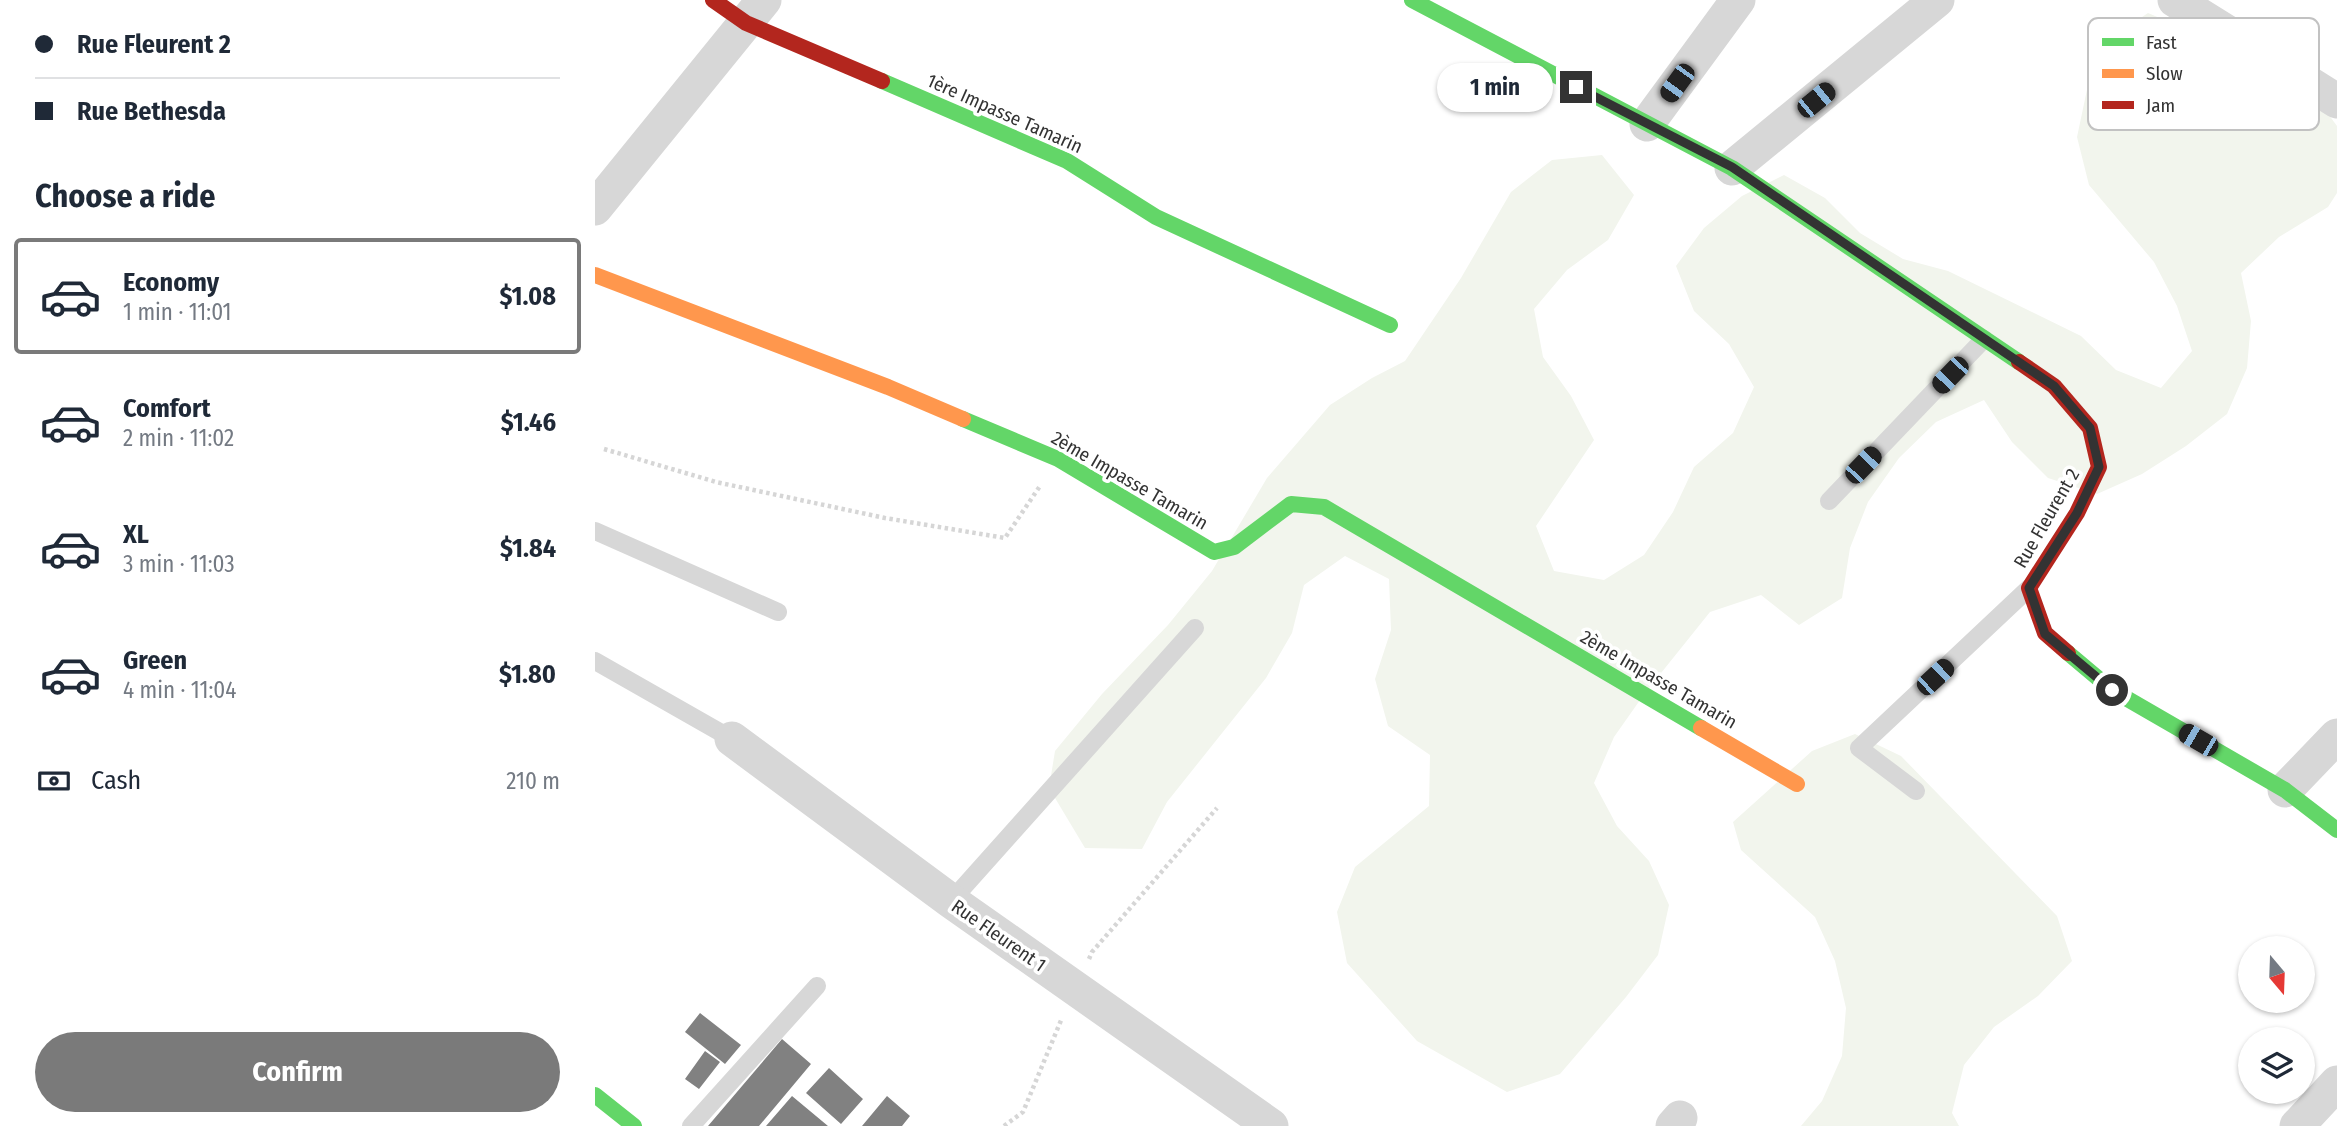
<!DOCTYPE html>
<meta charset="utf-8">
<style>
body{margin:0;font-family:"Fira Sans Condensed",sans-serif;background:#f2f2f3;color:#1f2937;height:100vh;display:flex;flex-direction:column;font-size:26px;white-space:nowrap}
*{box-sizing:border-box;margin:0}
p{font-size:23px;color:#747a83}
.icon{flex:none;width:38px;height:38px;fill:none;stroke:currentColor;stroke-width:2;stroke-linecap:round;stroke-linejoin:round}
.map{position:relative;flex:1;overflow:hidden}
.details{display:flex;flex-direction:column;background:#fff;width:595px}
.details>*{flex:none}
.top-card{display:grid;align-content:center;height:154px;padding:0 35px;background:#fff}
.needle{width:46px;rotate:161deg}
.controls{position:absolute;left:1643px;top:936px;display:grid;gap:14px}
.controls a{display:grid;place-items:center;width:77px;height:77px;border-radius:50%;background:#fff;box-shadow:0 2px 5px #0004;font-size:35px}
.end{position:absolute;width:32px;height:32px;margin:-16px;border:9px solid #333;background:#fff;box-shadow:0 0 0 4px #fff}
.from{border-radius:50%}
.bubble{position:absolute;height:49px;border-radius:24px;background:#fff;box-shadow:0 2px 5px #0004;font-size:23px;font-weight:700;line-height:49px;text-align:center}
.car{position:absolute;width:21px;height:42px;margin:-21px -10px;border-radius:9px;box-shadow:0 0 5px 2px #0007;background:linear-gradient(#222 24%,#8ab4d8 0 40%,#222 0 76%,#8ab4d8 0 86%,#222 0)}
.top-card b{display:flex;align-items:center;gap:24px;height:66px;font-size:26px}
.top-card b+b{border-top:2px solid #e0e1e3}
.top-card i{width:18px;height:18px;background:#1f2937}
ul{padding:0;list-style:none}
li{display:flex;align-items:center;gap:21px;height:116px;margin:0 14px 10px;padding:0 21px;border:4px solid transparent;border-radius:7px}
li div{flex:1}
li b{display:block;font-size:26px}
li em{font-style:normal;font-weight:700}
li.active{border-color:#7a7a7a}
li>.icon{width:63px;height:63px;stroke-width:1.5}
h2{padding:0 35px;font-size:32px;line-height:84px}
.pay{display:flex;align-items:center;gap:18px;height:77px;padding:0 35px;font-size:26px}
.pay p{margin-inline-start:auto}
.primary-button{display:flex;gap:14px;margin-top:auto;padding:14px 35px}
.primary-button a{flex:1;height:80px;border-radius:42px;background:#7a7a7a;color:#fff;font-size:28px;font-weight:700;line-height:80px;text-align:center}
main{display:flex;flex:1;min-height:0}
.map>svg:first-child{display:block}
</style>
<main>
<section class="details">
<div class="top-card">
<b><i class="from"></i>Rue Fleurent 2</b>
<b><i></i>Rue Bethesda</b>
</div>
<h2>Choose a ride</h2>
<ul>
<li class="active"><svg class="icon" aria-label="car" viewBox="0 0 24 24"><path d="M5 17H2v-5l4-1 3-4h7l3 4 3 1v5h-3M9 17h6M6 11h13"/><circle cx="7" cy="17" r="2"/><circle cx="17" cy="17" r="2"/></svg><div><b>Economy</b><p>1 min · 11:01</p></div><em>$1.08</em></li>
<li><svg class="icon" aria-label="car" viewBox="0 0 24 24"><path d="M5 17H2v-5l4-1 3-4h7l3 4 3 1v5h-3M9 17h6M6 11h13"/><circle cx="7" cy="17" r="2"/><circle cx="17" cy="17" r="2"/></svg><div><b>Comfort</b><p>2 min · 11:02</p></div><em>$1.46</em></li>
<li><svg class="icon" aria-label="car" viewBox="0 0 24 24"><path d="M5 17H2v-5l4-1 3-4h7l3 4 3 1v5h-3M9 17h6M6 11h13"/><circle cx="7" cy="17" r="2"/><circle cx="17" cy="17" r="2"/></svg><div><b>XL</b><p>3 min · 11:03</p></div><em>$1.84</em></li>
<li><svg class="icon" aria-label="car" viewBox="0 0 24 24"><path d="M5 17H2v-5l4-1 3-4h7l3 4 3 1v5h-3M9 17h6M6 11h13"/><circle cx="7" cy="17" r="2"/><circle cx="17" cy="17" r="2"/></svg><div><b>Green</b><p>4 min · 11:04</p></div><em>$1.80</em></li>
</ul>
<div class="pay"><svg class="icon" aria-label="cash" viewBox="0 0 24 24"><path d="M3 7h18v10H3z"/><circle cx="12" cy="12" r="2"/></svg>Cash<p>210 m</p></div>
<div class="primary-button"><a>Confirm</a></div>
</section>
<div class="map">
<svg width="1742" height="1126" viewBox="0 0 1742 1126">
<rect width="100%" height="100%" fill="#fff"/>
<path fill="#f2f5ed" d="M1553 13 1623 43 1731 111 1742 126V193L1733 207 1684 237 1646 273 1656 321 1652 368 1632 414 1591 446 1547 474 1502 494 1453 478 1417 442 1389 400 1341 422 1304 458 1273 502 1255 548 1247 598 1204 625 1166 595 1115 612 1050 693 1019 737 999 783 1022 826 1054 861 1074 905 1063 955 1031 997 965 1074 912 1092 822 1041 752 963 742 912 760 867 834 806 835 755 793 726 780 679 796 630 794 579 750 556 709 585 697 633 671 678 572 802 547 849 490 848 454 788 460 751 507 694 573 625 617 571 672 478 735 405 777 378 810 361 866 278 916 192 957 160 1007 155 1039 195 1013 240 972 270 939 309 948 357 976 396 999 440 941 526 959 571 1009 580 1049 555 1078 512 1099 467 1138 433 1159 387 1134 344 1099 311 1081 266 1109 228 1147 196 1189 175 1230 198 1265 233 1308 259 1353 271 1486 336 1521 370 1566 388 1597 351 1582 306 1559 262 1494 185 1482 137 1493 85 1513 40Z
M1260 734 1306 756 1462 916 1477 961 1443 996 1399 1027 1369 1065 1357 1113 1364 1126H1206L1227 1101 1247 1056 1251 1008 1240 961 1220 917 1146 850 1138 822 1217 751Z"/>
<path fill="#818181" d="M105 1013 146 1045 130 1064 90 1032Z
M187 1039 216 1064 164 1126H113Z
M110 1051 125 1062 104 1089 90 1079Z
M234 1068 268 1099 246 1124 211 1093Z
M197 1096 233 1126H171Z
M292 1096 315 1116 307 1126H267Z"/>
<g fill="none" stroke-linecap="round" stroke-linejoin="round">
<path stroke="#d6d6d6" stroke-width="4.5" stroke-dasharray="3.5 3.5" stroke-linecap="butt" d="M9 449 121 482 290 518 410 538 445 486
M494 959 497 952 622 808
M409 1126 428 1112 467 1018"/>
<path stroke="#d7d7d7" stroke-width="18" d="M1234 501 1389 339
M0 531 183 612
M0 661 137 739
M1321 791 1264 748 1434 588
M356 901 600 628
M96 1126 222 986"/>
<path stroke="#d7d7d7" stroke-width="35" d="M1580 0 1742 101
M1052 124 1143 0
M1137 168 1342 0
M0 208 169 0
M137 739 356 901 676 1126
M1690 790 1742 736
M1078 1126 1085 1118
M1702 1126 1742 1083"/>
<path stroke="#63d668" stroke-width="16" d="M817 0 1137 168 1424 362
M287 81 472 161 561 217 795 325
M368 419 463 459 619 552 639 547 696 504 729 507 1106 728
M1473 653 1517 690 1690 790 1742 830
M0 1095 39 1126"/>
<path stroke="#ff974d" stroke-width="16" d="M0 275 293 387 368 419
M1106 728 1202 784"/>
<path stroke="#b3261e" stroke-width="16" d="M118 0 151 23 287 81
M1424 362 1459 386 1495 428 1504 467 1482 513 1434 588 1450 633 1473 653"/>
</g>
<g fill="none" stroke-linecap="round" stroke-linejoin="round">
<path stroke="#333" stroke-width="9" d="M981 87 1137 167 1459 386 1495 428 1504 467 1482 513 1434 588 1450 634 1517 690"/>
</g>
<g text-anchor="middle" stroke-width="7" stroke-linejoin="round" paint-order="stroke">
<g font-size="19" fill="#333" stroke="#fff">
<text transform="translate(410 113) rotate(24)" y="7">1ère Impasse Tamarin</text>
<text transform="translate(535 480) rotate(30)" y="7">2ème Impasse Tamarin</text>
<text transform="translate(1451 518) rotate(-60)" y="7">Rue Fleurent 2</text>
<text transform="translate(1064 679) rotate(30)" y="7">2ème Impasse Tamarin</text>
<text transform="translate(404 935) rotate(35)" y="7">Rue Fleurent 1</text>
</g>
</g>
<rect x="1493" y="18" width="231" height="112" rx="10" fill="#fff" stroke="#c2c2c2" stroke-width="2"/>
<rect x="1507" y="38" width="32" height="8" fill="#63d668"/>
<rect x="1507" y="69" width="32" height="9" fill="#ff974d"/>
<rect x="1507" y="101" width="32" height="8" fill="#b3261e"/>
<g font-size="19" fill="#333">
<text x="1551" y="49">Fast</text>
<text x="1551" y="80">Slow</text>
<text x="1551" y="112">Jam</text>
</g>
</svg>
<div class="controls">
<a><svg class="needle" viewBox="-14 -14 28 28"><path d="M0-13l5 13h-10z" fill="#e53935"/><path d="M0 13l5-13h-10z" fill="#747a83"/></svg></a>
<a><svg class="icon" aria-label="layers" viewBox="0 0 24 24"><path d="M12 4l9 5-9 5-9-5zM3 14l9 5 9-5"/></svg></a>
</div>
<i class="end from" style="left:1517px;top:690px"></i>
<i class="end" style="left:981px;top:87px"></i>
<div class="bubble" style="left:842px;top:63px;width:116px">1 min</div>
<i class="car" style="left:1082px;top:83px;rotate:216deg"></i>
<i class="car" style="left:1221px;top:100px;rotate:51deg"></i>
<i class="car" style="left:1355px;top:375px;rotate:224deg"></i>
<i class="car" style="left:1268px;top:465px;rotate:44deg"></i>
<i class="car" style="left:1340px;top:677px;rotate:47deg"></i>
<i class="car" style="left:1603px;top:740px;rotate:300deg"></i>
</div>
</main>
